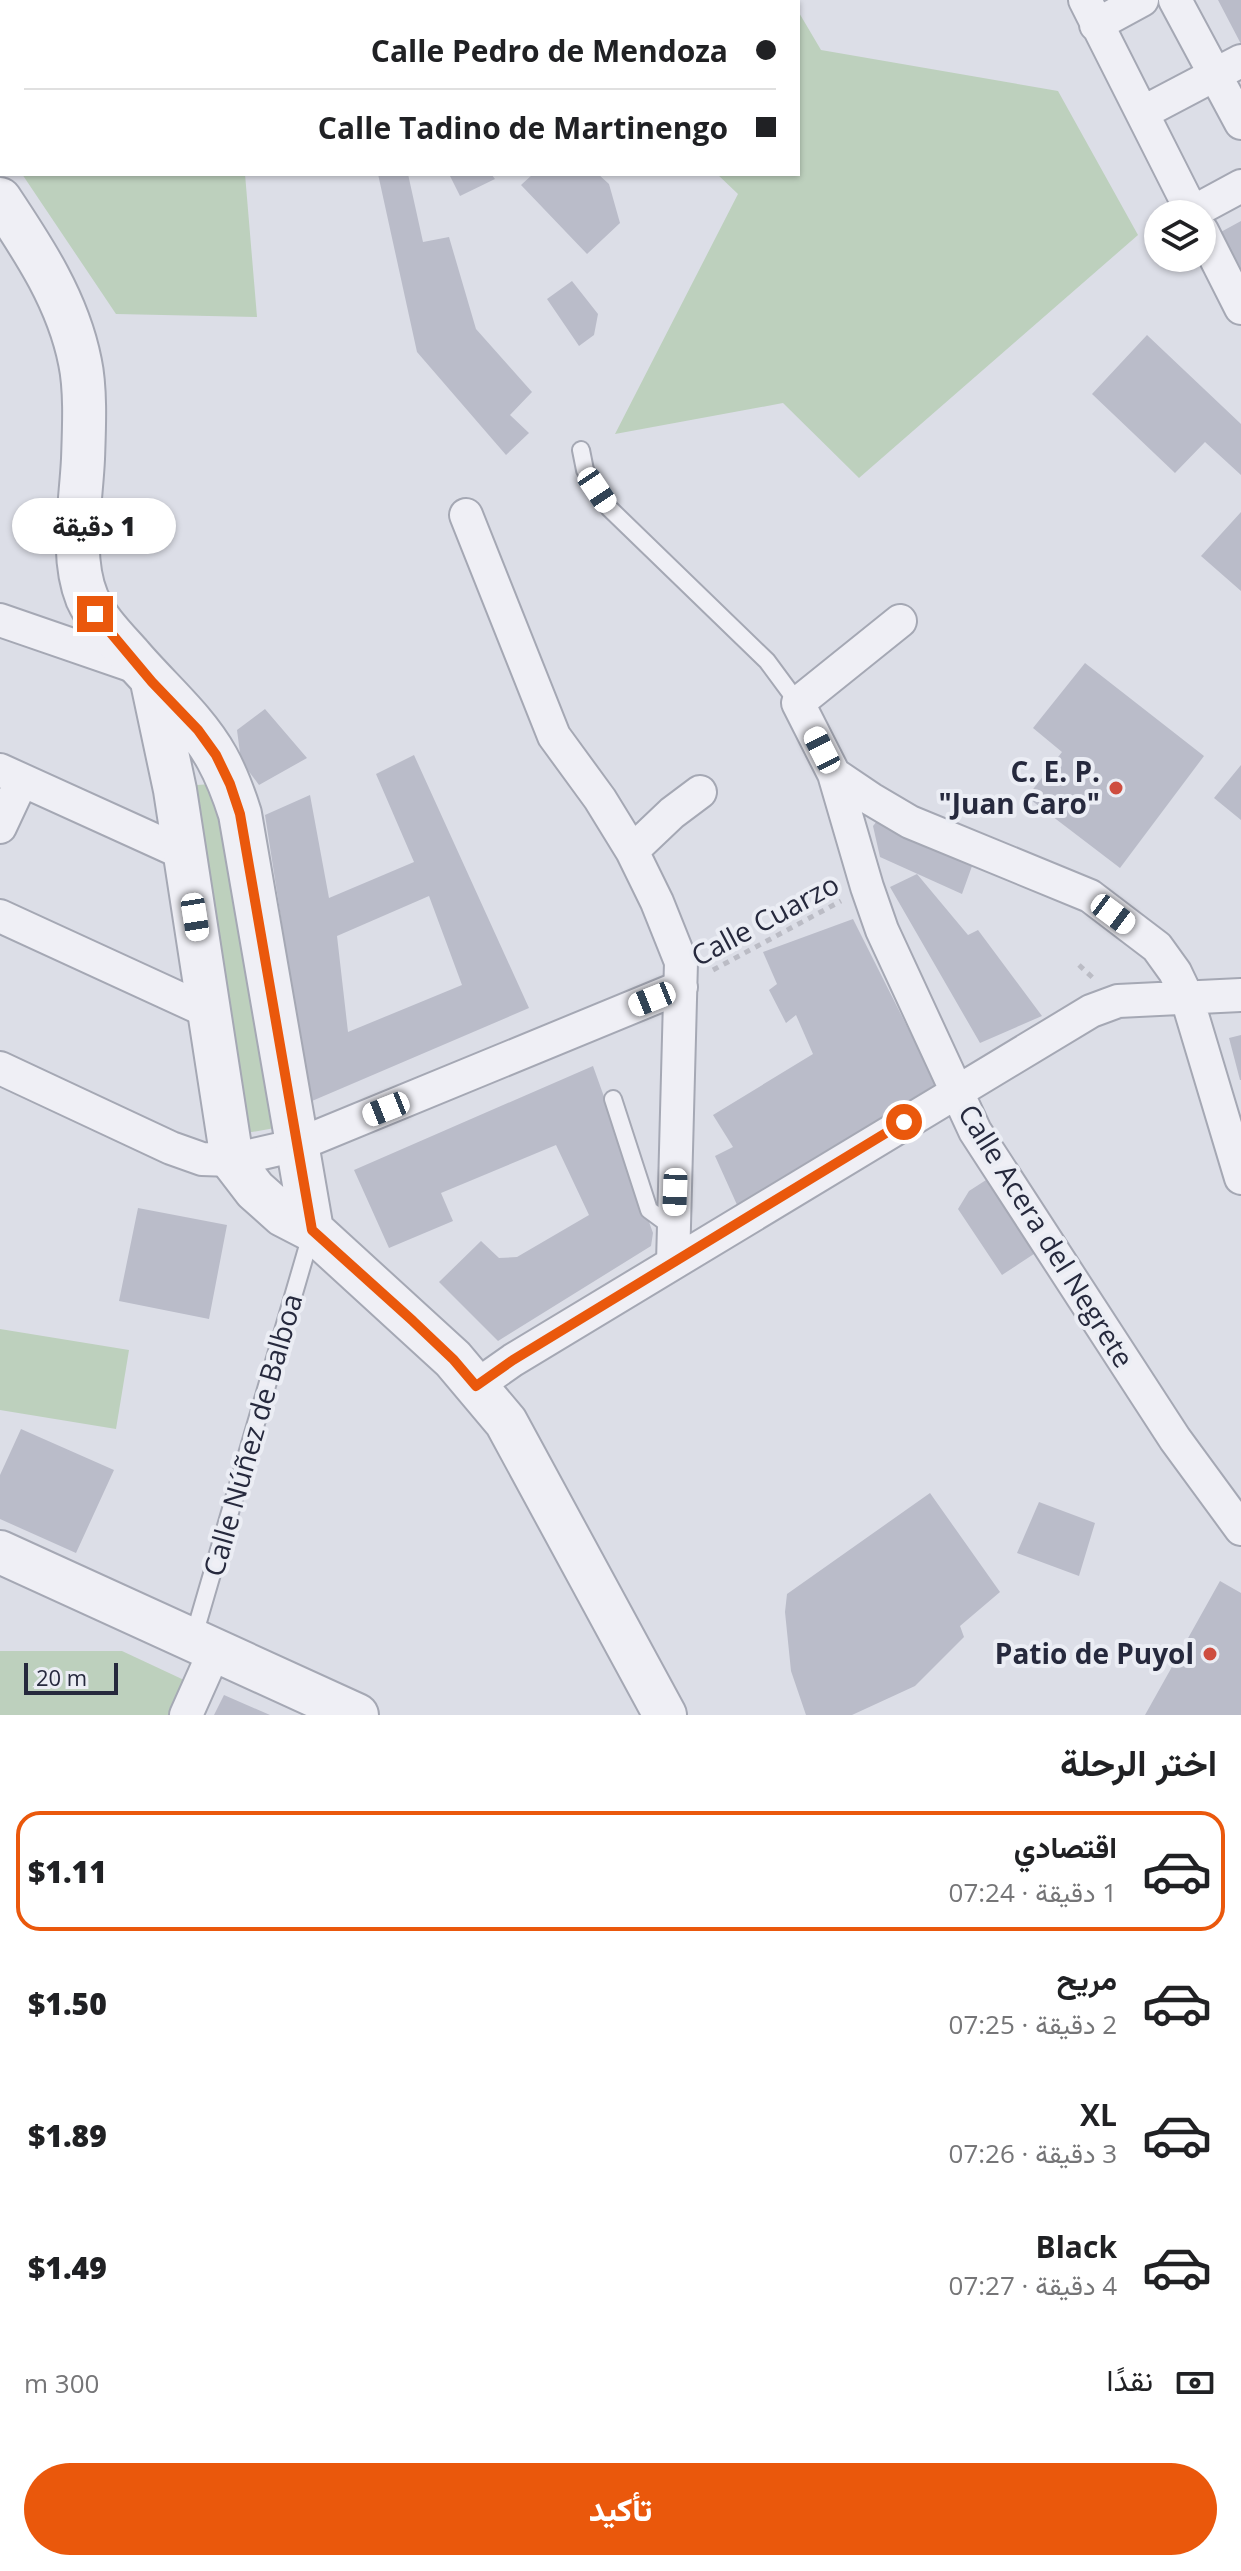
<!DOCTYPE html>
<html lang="ar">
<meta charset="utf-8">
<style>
body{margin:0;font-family:"Open Sans",Vazirmatn,sans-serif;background:#f6f6f6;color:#202124;direction:rtl;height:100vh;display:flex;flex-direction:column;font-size:30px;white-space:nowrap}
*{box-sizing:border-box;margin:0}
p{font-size:26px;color:#757577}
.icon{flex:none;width:44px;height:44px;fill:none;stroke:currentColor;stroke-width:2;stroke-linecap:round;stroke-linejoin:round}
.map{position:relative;height:1715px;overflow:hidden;direction:ltr}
.panel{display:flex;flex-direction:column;background:#fff;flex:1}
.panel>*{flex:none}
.top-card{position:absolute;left:0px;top:0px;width:800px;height:176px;box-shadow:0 2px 6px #0004;direction:rtl;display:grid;align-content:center;height:176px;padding:0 24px;background:#fff}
.controls{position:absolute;left:1144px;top:200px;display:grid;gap:16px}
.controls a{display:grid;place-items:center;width:72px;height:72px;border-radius:50%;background:#fff;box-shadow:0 2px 6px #0004;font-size:40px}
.scale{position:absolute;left:24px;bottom:20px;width:94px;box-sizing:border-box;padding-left:8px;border:4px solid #26293d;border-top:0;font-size:22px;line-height:28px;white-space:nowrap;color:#26293d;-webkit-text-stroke:6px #ebedf4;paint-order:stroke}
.end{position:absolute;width:36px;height:36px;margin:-18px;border:10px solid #ea580c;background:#fff;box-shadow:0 0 0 4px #fff}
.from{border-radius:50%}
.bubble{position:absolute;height:56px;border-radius:28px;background:#fff;box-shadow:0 2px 6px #0004;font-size:26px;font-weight:800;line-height:56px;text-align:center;direction:rtl}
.car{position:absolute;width:24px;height:48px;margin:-24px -12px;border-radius:10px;box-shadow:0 0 6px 2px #0007;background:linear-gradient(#fff 24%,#345 0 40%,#fff 0 76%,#345 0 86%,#fff 0)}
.top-card b{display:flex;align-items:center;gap:28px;height:76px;font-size:30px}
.top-card b+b{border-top:2px solid #e0e0e0}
.top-card i{width:20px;height:20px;background:#202124}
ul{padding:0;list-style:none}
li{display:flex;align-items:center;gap:24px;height:120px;margin:0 16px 12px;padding:0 8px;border:4px solid transparent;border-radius:24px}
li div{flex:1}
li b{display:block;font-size:30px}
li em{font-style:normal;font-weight:800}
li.current{border-color:#ea580c}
li>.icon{width:72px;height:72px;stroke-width:1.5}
h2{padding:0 24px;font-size:36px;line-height:96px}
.pay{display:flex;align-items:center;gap:20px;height:88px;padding:0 24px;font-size:30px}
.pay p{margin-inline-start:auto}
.cta{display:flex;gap:16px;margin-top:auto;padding:16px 24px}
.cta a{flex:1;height:92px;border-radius:48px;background:#ea580c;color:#fff;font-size:32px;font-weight:800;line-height:92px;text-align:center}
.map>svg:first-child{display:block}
</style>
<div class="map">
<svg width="1241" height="1715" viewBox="0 0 1241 1715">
<rect width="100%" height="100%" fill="#dcdee7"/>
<path fill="#bdd0bd" d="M0 0H225L226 2H2V144Z
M545 0H791L792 2H546Z
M798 11 821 50 1058 91 1138 235 859 478 783 403 615 434 738 194 717 174H798Z
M22 174H245L257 317 116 314Z
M212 784 220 792 275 1128 241 1134 192 797 197 785Z
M0 1329 129 1350 116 1429 0 1410Z
M0 1651H122L199 1687 184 1715H0Z"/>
<path fill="#babcc9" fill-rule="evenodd" d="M1218 0H1241V44Z
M378 174H408L423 242 449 237 476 329 532 392 510 415 529 433 506 455 417 352Z
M449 174H491L495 179 460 196Z
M533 174H598L609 184 620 223 587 254 521 185Z
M1241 221V275L1219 233Z
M572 281 598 314 594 335 579 346 547 299Z
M1147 335 1241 424V475L1205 442 1175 473 1092 394Z
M1241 512V591L1201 556Z
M1085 663 1204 756 1120 868 1027 797 1062 752 1033 728Z
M265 709 307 758 259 785 241 761 237 730Z
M414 755 529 1008 305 1104 281 918 265 815 310 795 329 898 414 862 376 774ZM429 896 462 985 348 1032 337 936Z
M1241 765V820L1214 798Z
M881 816 976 855 962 894 880 857 873 826Z
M917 874 968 935 978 930 1042 1016 980 1043 890 887Z
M853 919 936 1084 738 1207 715 1156 733 1147 713 1115 813 1054 796 1015 786 1023 769 990 777 984 763 952Z
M1241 1035V1080H1240L1229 1038Z
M593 1066 653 1233 651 1246 498 1341 439 1282 481 1241 499 1258 517 1257 589 1215 556 1145 441 1193 453 1221 389 1248 354 1170Z
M1000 1171 1046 1246 1002 1275 958 1209 969 1191Z
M138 1208 227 1225 209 1319 119 1301Z
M21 1429 114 1470 76 1553 0 1519V1475Z
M930 1493 1000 1592 960 1626 964 1637 915 1686 852 1715H806L791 1671 785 1612 787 1594Z
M1039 1502 1095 1523 1079 1576 1017 1553Z
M1220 1581 1241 1593V1715H1145Z
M224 1695 270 1715H214Z"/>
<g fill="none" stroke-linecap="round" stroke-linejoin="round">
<defs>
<path id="service" d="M581 450 585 470 609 508 767 661 798 703
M613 1099 649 1210 664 1221 674 1222
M193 1639 311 1235"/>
<path id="minor" d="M1085 0 1193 214
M1175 0 1241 123
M1096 25 1142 0
M1142 113 1241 61
M1193 212 1241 186
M1202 231 1241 308
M466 515 554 736 600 799 632 851 657 902 681 962 673 1263
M0 620 142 669
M900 621 798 703 834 774 867 887 882 930 975 1131 1175 1439 1241 1529
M0 770 185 854
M834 774 871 799 910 822 1090 896 1157 947 1175 972 1186 995 1241 1178
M0 827 22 780
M632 851 672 813 700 792
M0 916 209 1012
M0 1068 171 1148 202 1159 232 1160 297 1145 681 987
M476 1386 513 1360 1091 1011 1118 1001 1241 995
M186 1715 215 1650"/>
<path id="tertiary" d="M0 199C34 250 68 301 80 362 86 390 84 430 83 459 81 503 70 556 87 598 97 620 115 638 131 656 159 689 196 720 217 758 227 776 234 795 240 814L312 1230
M152 682 175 790 232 1160 255 1190 283 1215 312 1230 453 1359 506 1422 665 1715
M0 1552 357 1715"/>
</defs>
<use href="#service" stroke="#a5a8b4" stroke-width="20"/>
<use href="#minor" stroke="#a5a8b4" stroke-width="36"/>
<use href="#tertiary" stroke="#a5a8b4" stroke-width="46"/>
<path stroke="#bbbcc5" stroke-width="5" stroke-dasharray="6 6" stroke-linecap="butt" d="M1079 965 1093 978
M713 970 841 901"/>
<use href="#service" stroke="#efeff5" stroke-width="16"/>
<use href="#minor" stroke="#efeff5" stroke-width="32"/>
<use href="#tertiary" stroke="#efeff5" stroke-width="42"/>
</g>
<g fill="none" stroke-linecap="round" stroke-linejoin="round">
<path stroke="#ea580c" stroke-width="10" d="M95 614 152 682 198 730 216 755 230 784 240 814 312 1230 413 1321 453 1359 476 1386 513 1360 904 1122"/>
</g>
<g fill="#ce4d3f" stroke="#ebedf4" stroke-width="3">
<circle cx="1116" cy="788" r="8"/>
<circle cx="1210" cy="1654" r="8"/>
</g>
<g text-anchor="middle" stroke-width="8" stroke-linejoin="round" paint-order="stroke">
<g font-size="28" font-weight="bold" fill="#26293d" stroke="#ebedf4" text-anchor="end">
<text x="1100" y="782">C. E. P.<tspan x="1100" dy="32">"Juan Caro"</tspan></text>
<text x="1194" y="1664">Patio de Puyol</text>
</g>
<g font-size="28" fill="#26293d" stroke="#ebedf4">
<text transform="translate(765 920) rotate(-28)" y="10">Calle Cuarzo</text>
<text transform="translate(1046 1236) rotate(58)" y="10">Calle Acera del Negrete</text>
<text transform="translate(253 1435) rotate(-74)" y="10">Calle Núñez de Balboa</text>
</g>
</g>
</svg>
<div class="controls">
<a><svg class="icon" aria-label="layers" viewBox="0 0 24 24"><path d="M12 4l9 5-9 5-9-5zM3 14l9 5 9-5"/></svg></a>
</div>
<div class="scale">20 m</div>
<i class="end from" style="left:904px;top:1122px"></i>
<i class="end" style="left:95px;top:614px"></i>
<div class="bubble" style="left:12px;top:498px;width:164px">1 دقيقة</div>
<i class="car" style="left:597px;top:490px;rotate:146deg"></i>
<i class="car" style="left:822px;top:750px;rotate:333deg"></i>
<i class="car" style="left:1113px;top:914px;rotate:127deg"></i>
<i class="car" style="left:195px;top:917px;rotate:171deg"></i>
<i class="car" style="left:652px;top:999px;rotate:248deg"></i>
<i class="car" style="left:386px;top:1109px;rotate:248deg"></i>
<i class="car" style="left:675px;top:1192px;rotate:182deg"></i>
<div class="top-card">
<b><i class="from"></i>Calle Pedro de Mendoza</b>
<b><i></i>Calle Tadino de Martinengo</b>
</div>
</div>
<section class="panel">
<h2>اختر الرحلة</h2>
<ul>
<li class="current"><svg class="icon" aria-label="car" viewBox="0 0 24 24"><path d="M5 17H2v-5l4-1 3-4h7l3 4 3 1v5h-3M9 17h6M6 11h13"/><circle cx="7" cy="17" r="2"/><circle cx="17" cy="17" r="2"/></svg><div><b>اقتصادي</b><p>1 دقيقة · 07:24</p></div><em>$1.11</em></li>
<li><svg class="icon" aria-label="car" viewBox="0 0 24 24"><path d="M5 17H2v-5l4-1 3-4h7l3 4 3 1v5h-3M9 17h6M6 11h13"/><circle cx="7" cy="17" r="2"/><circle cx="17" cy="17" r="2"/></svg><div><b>مريح</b><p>2 دقيقة · 07:25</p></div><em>$1.50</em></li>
<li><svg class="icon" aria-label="car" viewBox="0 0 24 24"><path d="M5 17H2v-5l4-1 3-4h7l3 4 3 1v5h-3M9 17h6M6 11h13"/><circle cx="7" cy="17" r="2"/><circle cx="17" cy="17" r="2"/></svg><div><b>XL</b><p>3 دقيقة · 07:26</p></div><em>$1.89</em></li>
<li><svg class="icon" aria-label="car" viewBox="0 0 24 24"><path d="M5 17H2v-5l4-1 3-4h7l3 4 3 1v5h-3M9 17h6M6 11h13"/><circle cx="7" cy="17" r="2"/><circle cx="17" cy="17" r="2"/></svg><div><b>Black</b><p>4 دقيقة · 07:27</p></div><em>$1.49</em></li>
</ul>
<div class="pay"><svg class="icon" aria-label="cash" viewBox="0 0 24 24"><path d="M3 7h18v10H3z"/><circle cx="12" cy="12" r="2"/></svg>نقدًا<p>300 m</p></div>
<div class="cta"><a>تأكيد</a></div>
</section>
